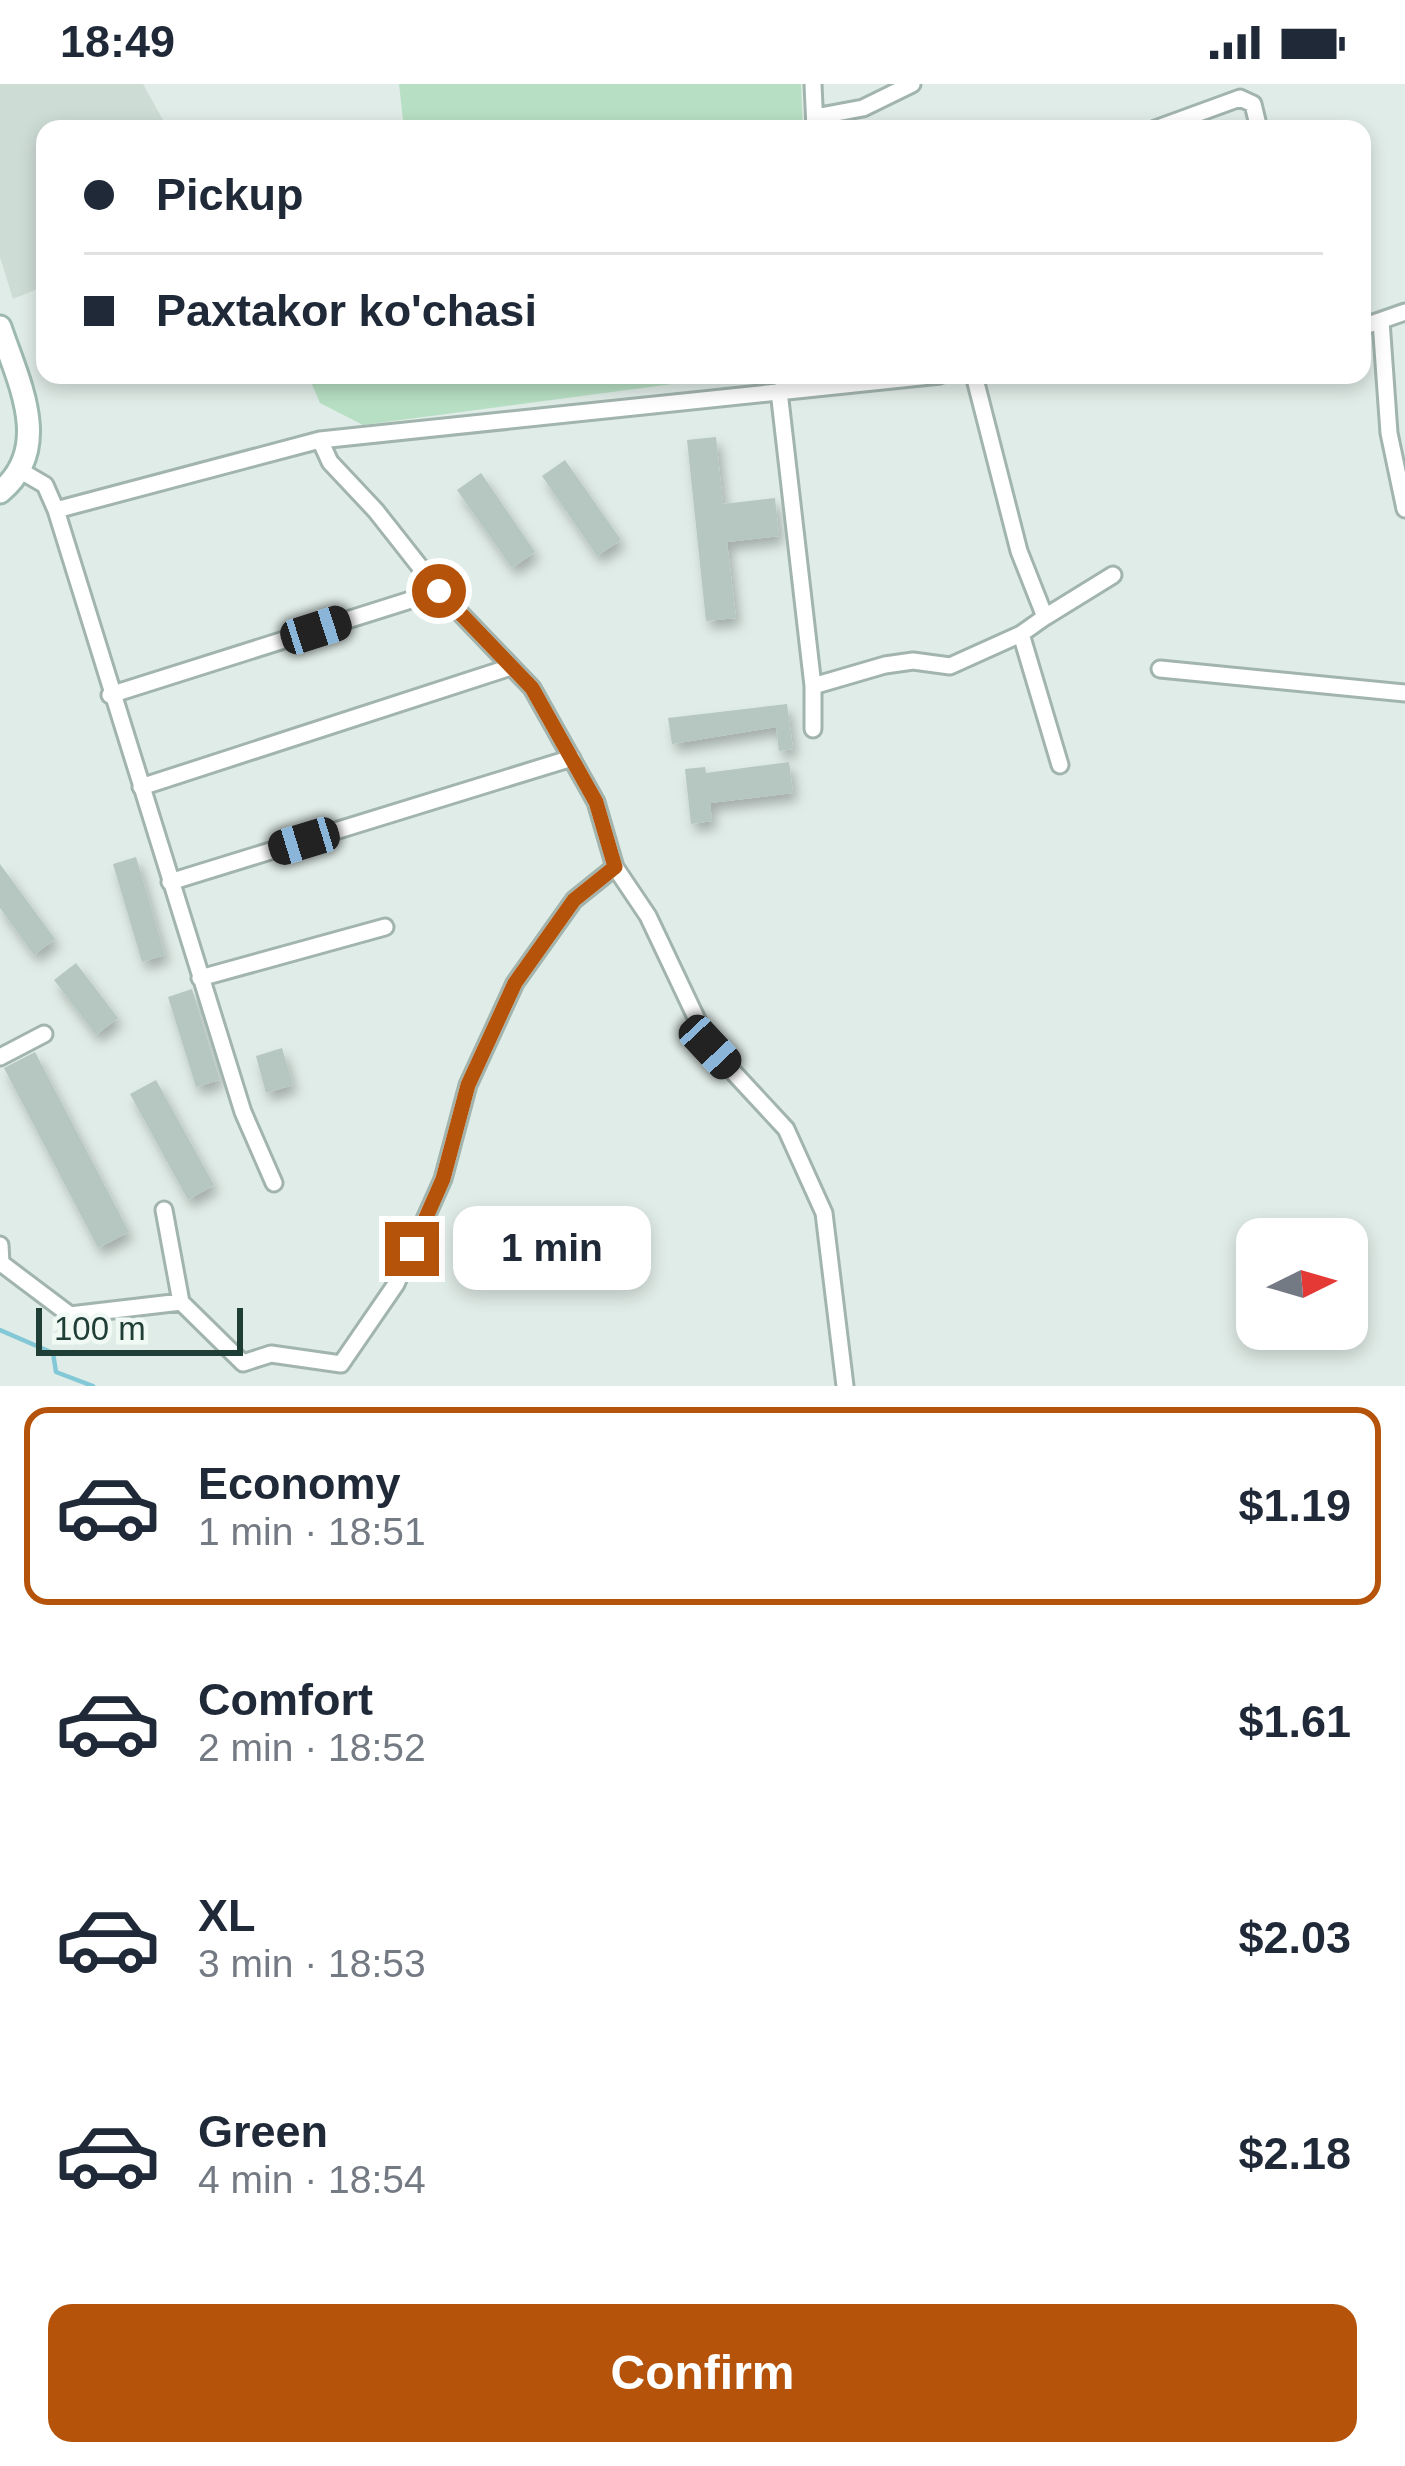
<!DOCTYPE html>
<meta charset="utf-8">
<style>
body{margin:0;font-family:Helvetica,sans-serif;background:#f6f6f7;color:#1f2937;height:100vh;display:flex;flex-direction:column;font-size:45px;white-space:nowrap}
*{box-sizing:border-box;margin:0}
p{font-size:39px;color:#747a83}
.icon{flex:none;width:66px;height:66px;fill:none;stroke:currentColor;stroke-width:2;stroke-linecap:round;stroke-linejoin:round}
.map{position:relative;height:1302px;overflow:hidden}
.side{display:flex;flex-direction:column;background:#fff;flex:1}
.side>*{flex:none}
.top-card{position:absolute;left:36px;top:36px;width:1335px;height:264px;border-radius:24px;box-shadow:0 6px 18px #0003;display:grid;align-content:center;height:264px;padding:0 48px;background:#fff}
.needle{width:78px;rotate:85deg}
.buttons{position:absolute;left:1236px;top:1134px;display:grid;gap:24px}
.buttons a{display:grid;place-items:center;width:132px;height:132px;border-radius:24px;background:#fff;box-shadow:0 6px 18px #0003;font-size:60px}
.scale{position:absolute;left:36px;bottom:30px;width:207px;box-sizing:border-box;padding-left:12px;border:6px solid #1f3e36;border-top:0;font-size:33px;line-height:42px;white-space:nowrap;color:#1f3e36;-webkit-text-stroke:9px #f1f9f5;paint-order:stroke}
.end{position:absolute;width:54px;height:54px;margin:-27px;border:15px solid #b45309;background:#fff;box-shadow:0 0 0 6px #fff}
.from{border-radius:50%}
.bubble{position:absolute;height:84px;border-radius:24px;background:#fff;box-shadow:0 6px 18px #0003;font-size:39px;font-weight:600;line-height:84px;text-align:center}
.car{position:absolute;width:36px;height:72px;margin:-36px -18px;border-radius:15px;box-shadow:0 0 9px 3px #0007;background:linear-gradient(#222 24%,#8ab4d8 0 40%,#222 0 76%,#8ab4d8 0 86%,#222 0)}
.top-card b{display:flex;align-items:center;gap:42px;height:114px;font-size:45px}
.top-card b+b{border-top:3px solid #e0e1e3}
.top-card i{width:30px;height:30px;background:#1f2937}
ul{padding:21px 0 0;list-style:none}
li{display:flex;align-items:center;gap:36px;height:198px;margin:0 24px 18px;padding:0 24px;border:6px solid transparent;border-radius:24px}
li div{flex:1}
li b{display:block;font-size:45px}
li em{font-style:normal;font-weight:600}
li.on{border-color:#b45309}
li>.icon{width:108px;height:108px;stroke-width:1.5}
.button{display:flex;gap:24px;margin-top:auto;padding:24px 48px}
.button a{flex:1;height:138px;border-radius:24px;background:#b45309;color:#fff;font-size:48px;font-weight:600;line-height:138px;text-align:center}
.status{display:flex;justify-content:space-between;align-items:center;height:84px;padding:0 60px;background:#fff;direction:ltr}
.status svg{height:33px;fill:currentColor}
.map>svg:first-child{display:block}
</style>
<div class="status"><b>18:49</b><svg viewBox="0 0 49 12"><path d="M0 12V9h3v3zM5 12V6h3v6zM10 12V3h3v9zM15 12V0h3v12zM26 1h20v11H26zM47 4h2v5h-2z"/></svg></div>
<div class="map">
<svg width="1405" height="1302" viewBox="0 0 1405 1302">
<defs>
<filter id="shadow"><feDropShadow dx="4.5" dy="8" stdDeviation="6" flood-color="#0004"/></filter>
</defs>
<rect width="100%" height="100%" fill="#e0ece7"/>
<path fill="#cedcd6" d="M0 0H143L168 45H45V202L13 215 0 173Z"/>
<path fill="#b7dfc3" d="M399 0H801L803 45H404Z
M308 291H694L695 297 363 341 320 319Z"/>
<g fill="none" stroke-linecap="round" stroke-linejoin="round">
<path stroke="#83c8d6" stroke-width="4.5" d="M0 1246 53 1269 56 1288 93 1302"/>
</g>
<path fill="#b5c7c0" filter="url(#shadow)" d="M716 353 723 420 775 414 779 452 727 458 736 534 706 537 687 356Z
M565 376 621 456 597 472 542 392Z
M481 389 535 468 512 484 457 406Z
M787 620 793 665 779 667 776 643 672 660 668 634Z
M789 678 793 709 710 719 712 737 691 740 685 685 705 683 706 689Z
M136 773 165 871 142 878 113 780Z
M0 780 55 855 34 871 0 824Z
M76 879 118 934 96 951 54 896Z
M192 905 220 996 196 1003 168 913Z
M282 964 293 1001 266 1009 256 972Z
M35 968 129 1148 98 1164 4 984Z
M156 996 214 1101 188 1116 130 1010Z"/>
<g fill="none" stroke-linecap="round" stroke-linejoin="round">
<defs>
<path id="street" d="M813 0 815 45
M815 33 863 24 912 0
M1155 45 1240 14 1253 20 1259 45
M1381 237 1389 349 1405 425
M1362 243 1405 228
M779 307 813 602V645
M320 356 330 378 376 427 439 507 532 604 596 718 615 783 648 832 710 963 786 1045 824 1129 845 1302
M21 387 45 401 56 426 243 1028 274 1099
M56 426 320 356 940 291
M1045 533 1113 491
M1021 550 1060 681
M1160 585 1405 609
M813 602 885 581 913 577 950 582 1021 550 1045 533 1019 467 974 291
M110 611 439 507
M141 703 511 583
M170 798 572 674
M200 894 385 843
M0 973 44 950
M164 1126 181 1218 243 1279 271 1270 341 1280 396 1200 443 1095 468 1001 515 899 574 816 615 783
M0 1161 1 1179 70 1231 181 1218"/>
<path id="secondary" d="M0 243C18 297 54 364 0 408"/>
</defs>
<use href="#street" stroke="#a2b4ae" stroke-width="21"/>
<use href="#secondary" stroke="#9db9b0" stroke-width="27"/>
<use href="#street" stroke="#fff" stroke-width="15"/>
<use href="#secondary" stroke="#fff" stroke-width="21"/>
</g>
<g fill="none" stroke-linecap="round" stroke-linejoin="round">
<path stroke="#b45309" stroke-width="15" d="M412 1165 443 1095 468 1001 515 899 574 816 615 783 596 718 532 604 439 507"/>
</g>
</svg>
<div class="buttons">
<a><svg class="needle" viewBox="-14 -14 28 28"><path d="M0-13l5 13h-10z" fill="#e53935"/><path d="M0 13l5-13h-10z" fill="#747a83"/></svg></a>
</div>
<div class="scale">100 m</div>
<i class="end from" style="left:439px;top:507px"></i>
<i class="end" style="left:412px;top:1165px"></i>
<div class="bubble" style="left:453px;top:1122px;width:198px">1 min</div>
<i class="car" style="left:316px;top:546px;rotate:72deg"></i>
<i class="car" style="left:304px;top:757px;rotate:253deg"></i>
<i class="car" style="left:710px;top:963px;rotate:137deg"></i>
<div class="top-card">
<b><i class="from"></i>Pickup</b>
<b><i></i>Paxtakor ko'chasi</b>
</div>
</div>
<section class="side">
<ul>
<li class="on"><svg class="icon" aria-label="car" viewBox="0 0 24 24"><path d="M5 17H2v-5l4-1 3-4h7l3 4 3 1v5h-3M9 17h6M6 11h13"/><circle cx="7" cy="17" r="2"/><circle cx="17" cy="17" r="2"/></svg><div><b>Economy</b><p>1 min · 18:51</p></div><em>$1.19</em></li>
<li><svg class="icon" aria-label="car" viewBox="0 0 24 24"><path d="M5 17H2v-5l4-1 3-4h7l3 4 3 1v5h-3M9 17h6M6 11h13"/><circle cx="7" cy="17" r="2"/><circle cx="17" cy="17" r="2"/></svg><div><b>Comfort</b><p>2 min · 18:52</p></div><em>$1.61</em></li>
<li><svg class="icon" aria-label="car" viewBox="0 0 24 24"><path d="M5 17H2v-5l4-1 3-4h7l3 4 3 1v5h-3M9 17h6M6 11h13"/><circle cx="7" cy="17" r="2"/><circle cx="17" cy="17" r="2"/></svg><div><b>XL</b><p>3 min · 18:53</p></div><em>$2.03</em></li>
<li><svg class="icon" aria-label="car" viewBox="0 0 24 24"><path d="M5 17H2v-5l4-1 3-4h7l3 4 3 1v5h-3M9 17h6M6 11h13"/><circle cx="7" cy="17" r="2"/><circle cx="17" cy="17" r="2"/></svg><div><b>Green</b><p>4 min · 18:54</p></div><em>$2.18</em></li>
</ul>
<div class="button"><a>Confirm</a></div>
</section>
